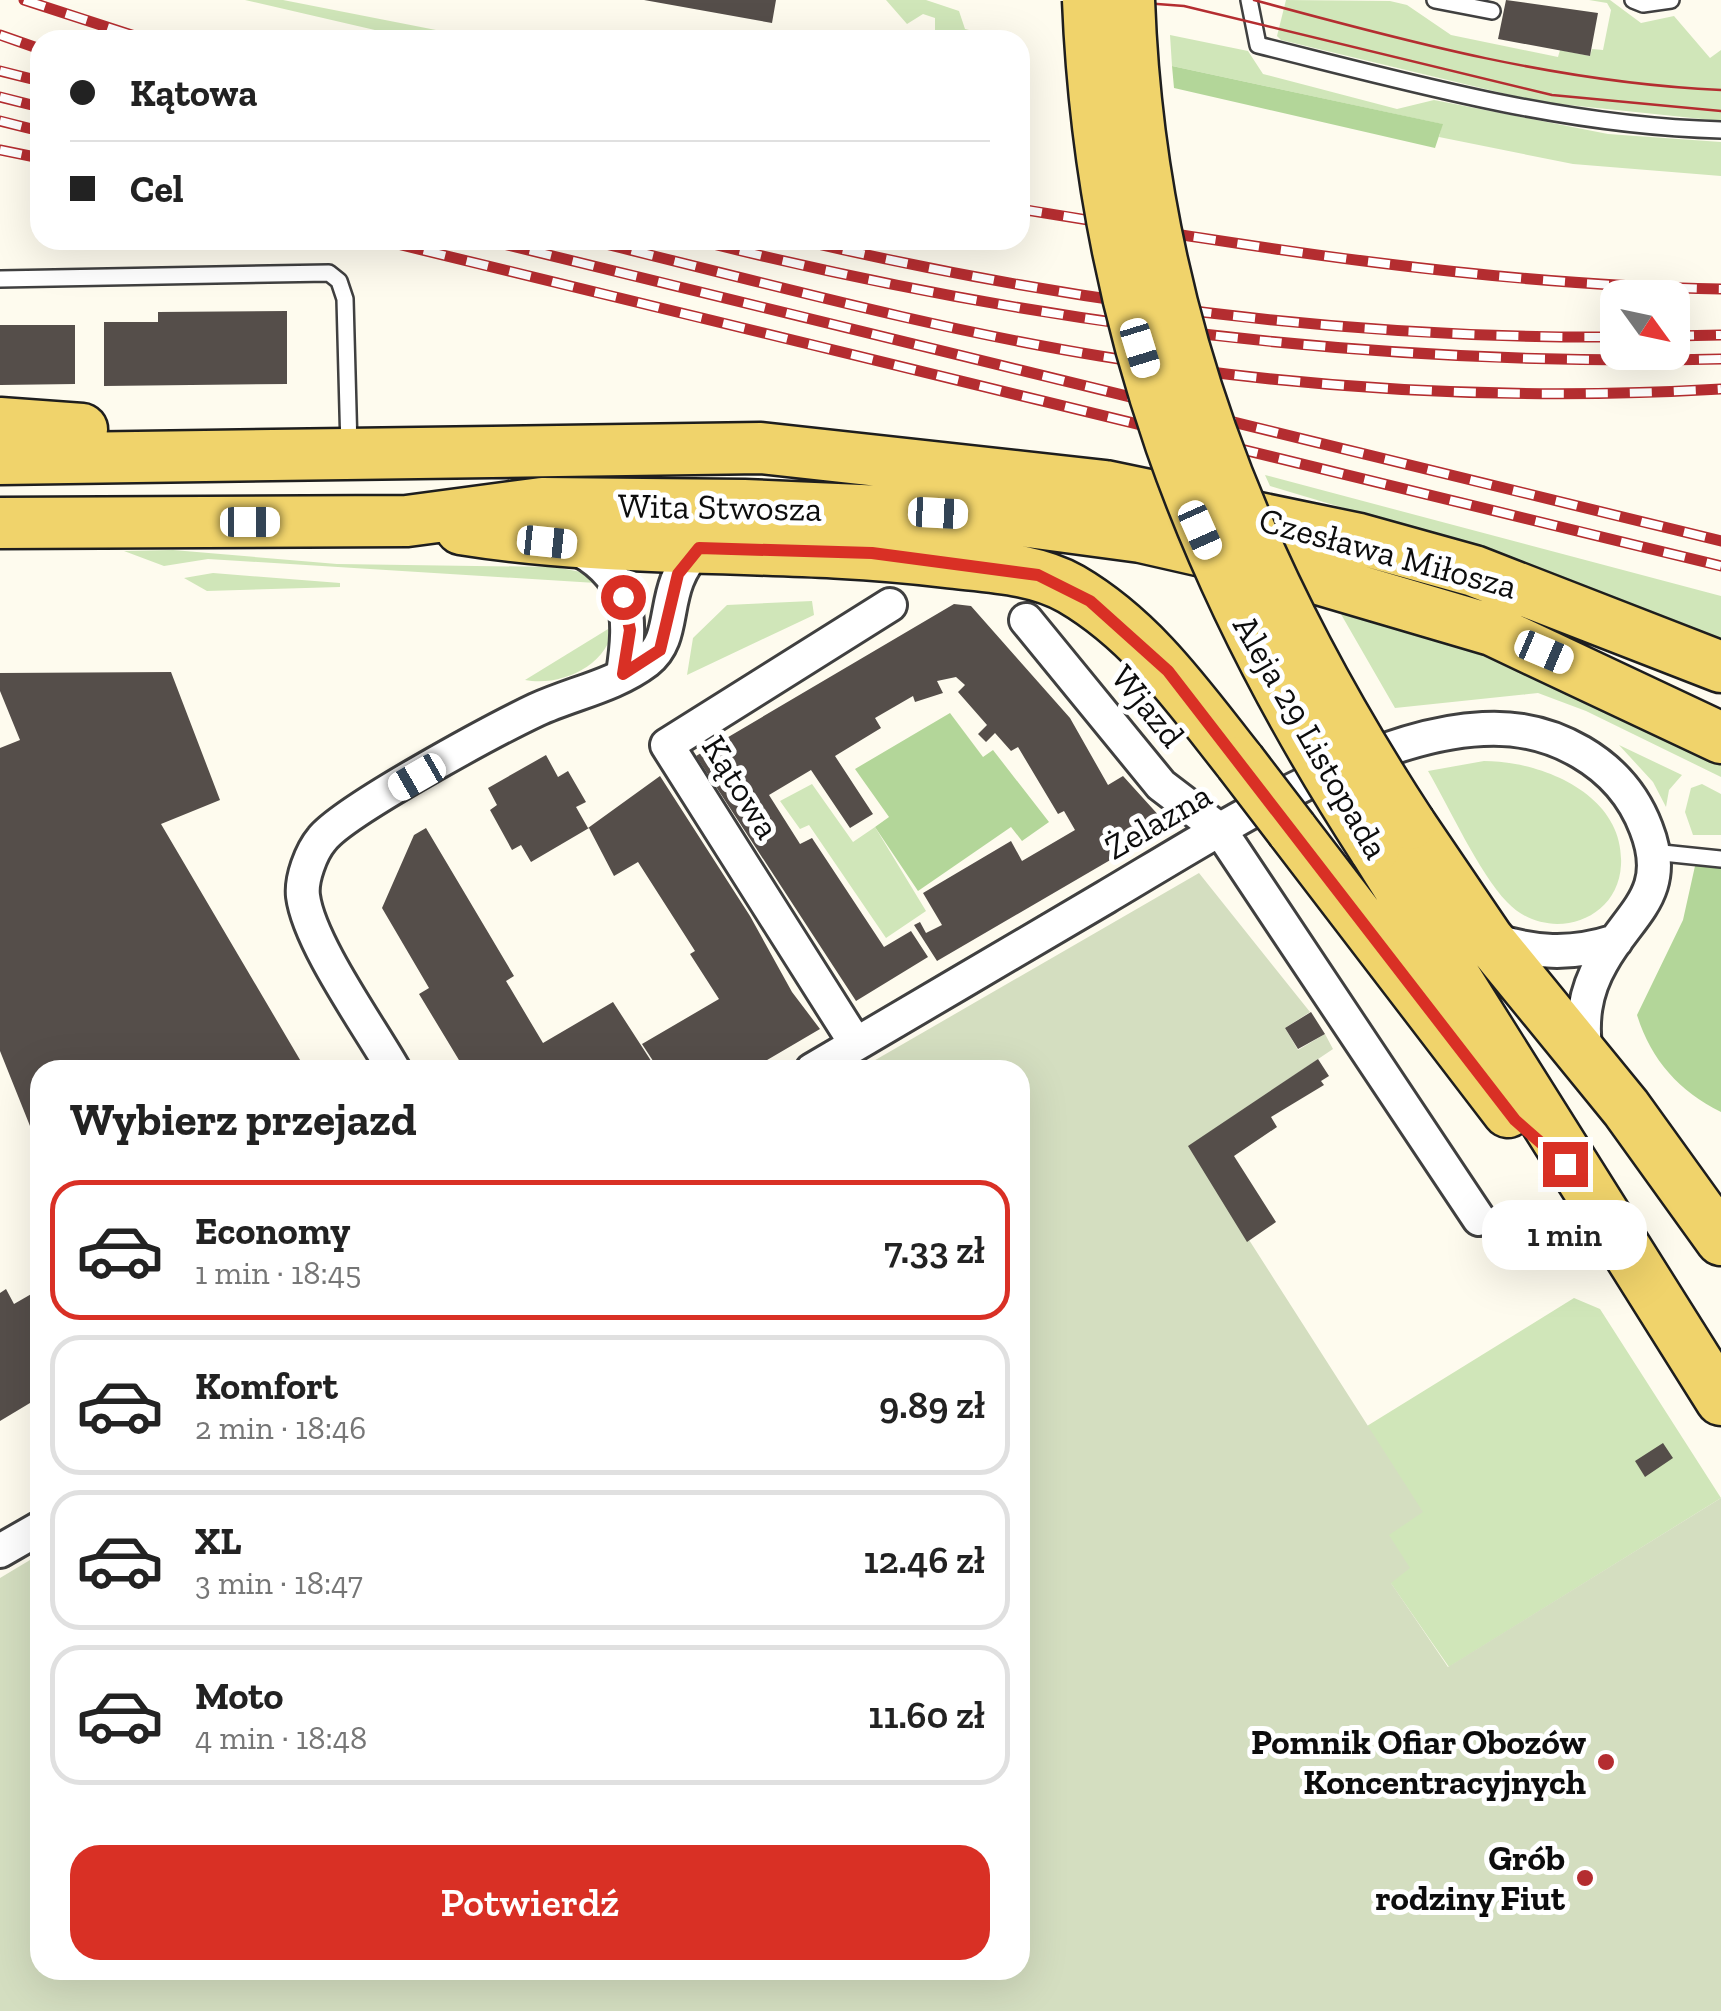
<!DOCTYPE html>
<html lang="pl">
<meta charset="utf-8">
<style>
body{margin:0;font-family:"Zilla Slab",serif;background:#f2f2f2;color:#222;height:100vh;display:flex;flex-direction:column;font-size:38px;white-space:nowrap}
*{box-sizing:border-box;margin:0}
p{font-size:32px;color:#767676}
.icon{flex:none;width:55px;height:55px;fill:none;stroke:currentColor;stroke-width:2;stroke-linecap:round;stroke-linejoin:round}
.map{position:relative;flex:1;overflow:hidden}
.details{position:absolute;left:30px;top:1060px;width:1000px;height:920px;display:flex;flex-direction:column;background:#fff;border-radius:30px;box-shadow:0 10px 40px #0002}
.details>*{flex:none}
.hud{position:absolute;left:30px;top:30px;width:1000px;height:220px;border-radius:30px;box-shadow:0 10px 40px #0002;display:grid;align-content:center;height:220px;padding:0 40px;background:#fff}
.needle{width:65px;rotate:123deg}
.fabs{position:absolute;left:1600px;top:280px;display:grid;gap:20px}
.fabs a{display:grid;place-items:center;width:90px;height:90px;border-radius:20px;background:#fff;box-shadow:0 10px 40px #0002;font-size:50px}
.end{position:absolute;width:45px;height:45px;margin:-22px;border:12px solid #d93025;background:#fff;box-shadow:0 0 0 5px #fff}
.from{border-radius:50%}
.bubble{position:absolute;height:70px;border-radius:30px;background:#fff;box-shadow:0 10px 40px #0002;font-size:32px;font-weight:600;line-height:70px;text-align:center}
.car{position:absolute;width:30px;height:60px;margin:-30px -15px;border-radius:12px;box-shadow:0 0 8px 2px #0007;background:linear-gradient(#fff 24%,#345 0 40%,#fff 0 76%,#345 0 86%,#fff 0)}
.hud b{display:flex;align-items:center;gap:35px;height:95px;font-size:38px}
.hud b+b{border-top:2px solid #e0e0e0}
.hud i{width:25px;height:25px;background:#222}
ul{padding:0;list-style:none}
li{display:flex;align-items:center;gap:30px;height:140px;margin:0 20px 15px;padding:0 20px;border:5px solid #e0e0e0;border-radius:30px}
li div{flex:1}
li b{display:block;font-size:38px}
li em{font-style:normal;font-weight:600}
li.current{border-color:#d93025}
li>.icon{width:90px;height:90px;stroke-width:1.5}
h2{padding:0 40px;font-size:45px;line-height:120px}
.cta{display:flex;gap:20px;margin-top:auto;padding:20px 40px}
.cta a{flex:1;height:115px;border-radius:30px;background:#d93025;color:#fff;font-size:40px;font-weight:600;line-height:115px;text-align:center}
.map>svg:first-child{display:block}
</style>
<div class="map">
<svg width="1721" height="2011" viewBox="0 0 1721 2011">
<rect width="100%" height="100%" fill="#fefbee"/>
<path fill="#d0e6b9" d="M245 0H283L487 40H418Z
M886 0H926L959 11 965 29 981 33 959 40H923L935 31V18L923 14 907 24Z
M1286 0 1390 1 1407 5 1451 35 1558 57 1560 50 1590 56 1592 49 1603 50 1611 10 1607 3 1589 0H1610L1641 23 1674 16 1710 58 1721 50V121L1540 102 1281 40 1277 36Z
M1170 35 1248 51 1263 74 1397 109 1434 100 1608 134 1721 142V176L1573 164 1439 137 1442 124 1172 66Z
M1265 475 1721 596V641C1574 579 1423 531 1270 486Z
M173 550 337 564 555 567 581 572 596 583 208 559 164 566 124 551Z
M213 573 340 583V587L207 591 184 578Z
M812 601 814 615 687 675 693 638 727 605Z
M1338 609 1473 647 1721 762V777L1586 711 1538 693 1395 708Z
M613 626C609 666 560 687 525 680Z
M1619 745 1682 775 1669 790 1666 807 1653 782Z
M1484 761C1541 761 1625 794 1621 865 1618 924 1545 943 1507 902 1479 873 1449 807 1428 771Z
M812 784 853 842 875 827 926 911 886 938 809 825 800 829 780 801Z
M1702 784 1721 794V835H1693L1685 812 1691 788Z
M1574 1298 1600 1309 1721 1498 1449 1667 1390 1582 1389 1536 1367 1426Z"/>
<path fill="#b3d699" d="M1172 66 1443 124 1435 148 1174 88Z
M950 713 983 757 993 750 1049 822 1022 841 1011 827 918 891 875 827 889 817 855 769Z
M1695 866H1721V1112C1679 1091 1651 1060 1637 1015L1683 920Z"/>
<path fill="#d4dec0" d="M1199 873 1310 1012 1285 1028 1298 1050 1325 1034 1333 1049 1189 1146 1423 1512 1389 1535 1410 1568 1391 1583 1448 1667 1721 1498V2011H0V1578L40 1554V1970H1020V1070H858Z"/>
<path fill="#554e4a" d="M644 0H776L772 23Z
M1506 0 1598 13 1590 56 1498 39Z
M287 311V384L104 386V322H158V312Z
M0 325H75V384L0 385Z
M954 604 971 606 1070 718 1108 785 1123 776 1162 819 1160 831 937 961 914 925 920 922 926 933 942 925 923 893 1011 841 1022 861 1075 830 1064 811 1058 814 1018 747 1011 751 995 733 986 742 978 734 987 725 958 692 965 685 956 677 937 681 943 693 915 702 913 696 875 718 881 728 835 756 873 814 850 828 811 770 769 795 800 844 812 838 884 947 911 931 928 957 856 1001 696 756Z
M171 672 220 800 161 824 306 1070H40V1151L0 1051V748L20 740 0 691V673Z
M546 755 558 777 568 771 586 802 576 807 588 828 660 776 750 916 792 992 820 1029 750 1070H659L642 1044 719 999 690 954 695 951 638 862 614 876 589 828 531 862 521 845 512 850 490 810 497 805 488 788Z
M426 828 514 976 506 981 543 1043 613 1002 657 1070H465L419 994 429 988 382 908 414 835Z
M1311 1012 1325 1034 1298 1049 1285 1028Z
M1318 1059 1329 1076 1321 1081 1324 1085 1271 1117 1277 1127 1234 1156 1276 1222 1247 1242 1188 1146Z
M6 1289 14 1304 40 1289V1397L0 1421V1293Z
M1663 1443 1673 1458 1645 1477 1635 1461Z"/>
<g fill="none" stroke-linecap="round" stroke-linejoin="round">
<defs>
<path id="service" d="M1249 0 1258 45C1411 83 1563 126 1721 130
M1435 0 1492 11
M1633 0 1643 4 1671 0
M0 279 329 273 339 281 345 299 349 448
M1653 852 1721 859"/>
<path id="minor" d="M572 546C631 574 632 615 623 674
M1026 620 1161 785 1220 830 1479 1219
M1489 939C1534 953 1570 956 1616 941
M856 1044 667 745 890 605
M394 1070C369 1026 309 943 303 896 301 879 311 852 322 839 345 810 496 729 536 710 573 693 614 686 647 661 680 635 657 588 699 548
M812 1070C910 1012 1008 955 1106 897 1208 837 1364 734 1483 729 1552 725 1621 762 1646 828 1672 894 1629 913 1602 962 1584 993 1581 1022 1586 1057
M0 1551 40 1528"/>
<path id="primary" d="M0 423 82 429
M0 459 761 448 1105 486 1359 539 1474 571 1721 667
M0 523 407 521 542 503 744 505 977 515 1141 537 1295 572 1492 630 1721 738
M461 529C622 555 785 542 946 562 988 567 1034 568 1071 589 1143 631 1190 699 1240 762
M1410 824 1488 939 1626 1108 1721 1240
M1292 830 1508 1112
M1374 848 1721 1400"/>
</defs>
<use href="#service" stroke="#404040" stroke-width="20"/>
<use href="#minor" stroke="#404040" stroke-width="38"/>
<use href="#primary" stroke="#1e1e1e" stroke-width="55"/>
<use href="#service" stroke="#fff" stroke-width="15"/>
<use href="#minor" stroke="#fff" stroke-width="32"/>
<use href="#primary" stroke="#f0d36b" stroke-width="50"/>
<path stroke="#b42d30" stroke-width="2.5" d="M1104 0 1184 6 1552 95 1721 111
M1254 0C1408 42 1561 83 1721 90"/>
<defs>
<path id="rail" d="M24 0 147 40
M0 35 40 49
M0 71 40 81
M0 97 40 107
M0 121 40 131
M0 150 40 158
M1020 209C1254 247 1484 285 1721 289
M381 240 1721 566
M487 240 1721 541
M589 240C758 281 928 328 1100 356 1305 390 1514 401 1721 389
M697 240C1034 325 1374 367 1721 359
M800 240C1067 302 1343 339 1618 337
M1672 336 1721 335"/>
</defs>
<use href="#rail" stroke="#b42d30" stroke-width="11"/>
<use href="#rail" stroke="#fff" stroke-width="8" stroke-dasharray="22" stroke-linecap="butt"/>
<defs>
<path id="primary-bridge" d="M1088 0C1101 320 1201 582 1374 848
M1129 0C1140 309 1243 568 1410 824
M1240 762 1292 830"/>
</defs>
<use href="#primary-bridge" stroke="#1e1e1e" stroke-width="55" stroke-linecap="butt"/>
<use href="#primary-bridge" stroke="#f0d36b" stroke-width="50"/>
</g>
<g fill="none" stroke-linecap="round" stroke-linejoin="round">
<path stroke="#d93025" stroke-width="12" d="M623 597 630 630 623 674 660 650 678 574 699 548 872 553 1038 575 1090 601 1168 671 1515 1120 1565 1164"/>
</g>
<g fill="#b42d30" stroke="#fff" stroke-width="4">
<circle cx="1606" cy="1762" r="10"/>
<circle cx="1585" cy="1878" r="10"/>
</g>
<g text-anchor="middle" stroke-width="10" stroke-linejoin="round" paint-order="stroke">
<g font-size="35" fill="#0d0d0d" stroke="#fff">
<text transform="translate(720 507) rotate(1)" y="12">Wita Stwosza</text>
<text transform="translate(1388 553) rotate(15)" y="12">Czesława Miłosza</text>
<text transform="translate(1148 706) rotate(51)" y="12">Wjazd</text>
<text transform="translate(1311 737) rotate(60)" y="12">Aleja 29 Listopada</text>
<text transform="translate(741 787) rotate(58)" y="12">Kątowa</text>
<text transform="translate(1158 821) rotate(-30)" y="12">Żelazna</text>
</g>
<g font-size="35" font-weight="bold" fill="#0d0d0d" stroke="#fff" text-anchor="end">
<text x="1586" y="1754">Pomnik Ofiar Obozów<tspan x="1586" dy="40">Koncentracyjnych</tspan></text>
<text x="1565" y="1870">Grób<tspan x="1565" dy="40">rodziny Fiut</tspan></text>
</g>
</g>
</svg>
<div class="fabs">
<a><svg class="needle" viewBox="-14 -14 28 28"><path d="M0-13l5 13h-10z" fill="#e53935"/><path d="M0 13l5-13h-10z" fill="#767676"/></svg></a>
</div>
<i class="end from" style="left:623px;top:597px"></i>
<i class="end" style="left:1565px;top:1164px"></i>
<div class="bubble" style="left:1482px;top:1200px;width:165px">1 min</div>
<i class="car" style="left:1140px;top:348px;rotate:163deg"></i>
<i class="car" style="left:938px;top:513px;rotate:93deg"></i>
<i class="car" style="left:250px;top:522px;rotate:90deg"></i>
<i class="car" style="left:1200px;top:530px;rotate:156deg"></i>
<i class="car" style="left:547px;top:542px;rotate:96deg"></i>
<i class="car" style="left:1544px;top:652px;rotate:113deg"></i>
<i class="car" style="left:417px;top:777px;rotate:240deg"></i>
<div class="hud">
<b><i class="from"></i>Kątowa</b>
<b><i></i>Cel</b>
</div>
<section class="details">
<h2>Wybierz przejazd</h2>
<ul>
<li class="current"><svg class="icon" aria-label="car" viewBox="0 0 24 24"><path d="M5 17H2v-5l4-1 3-4h7l3 4 3 1v5h-3M9 17h6M6 11h13"/><circle cx="7" cy="17" r="2"/><circle cx="17" cy="17" r="2"/></svg><div><b>Economy</b><p>1 min · 18:45</p></div><em>7.33 zł</em></li>
<li><svg class="icon" aria-label="car" viewBox="0 0 24 24"><path d="M5 17H2v-5l4-1 3-4h7l3 4 3 1v5h-3M9 17h6M6 11h13"/><circle cx="7" cy="17" r="2"/><circle cx="17" cy="17" r="2"/></svg><div><b>Komfort</b><p>2 min · 18:46</p></div><em>9.89 zł</em></li>
<li><svg class="icon" aria-label="car" viewBox="0 0 24 24"><path d="M5 17H2v-5l4-1 3-4h7l3 4 3 1v5h-3M9 17h6M6 11h13"/><circle cx="7" cy="17" r="2"/><circle cx="17" cy="17" r="2"/></svg><div><b>XL</b><p>3 min · 18:47</p></div><em>12.46 zł</em></li>
<li><svg class="icon" aria-label="car" viewBox="0 0 24 24"><path d="M5 17H2v-5l4-1 3-4h7l3 4 3 1v5h-3M9 17h6M6 11h13"/><circle cx="7" cy="17" r="2"/><circle cx="17" cy="17" r="2"/></svg><div><b>Moto</b><p>4 min · 18:48</p></div><em>11.60 zł</em></li>
</ul>
<div class="cta"><a>Potwierdź</a></div>
</section>
</div>
